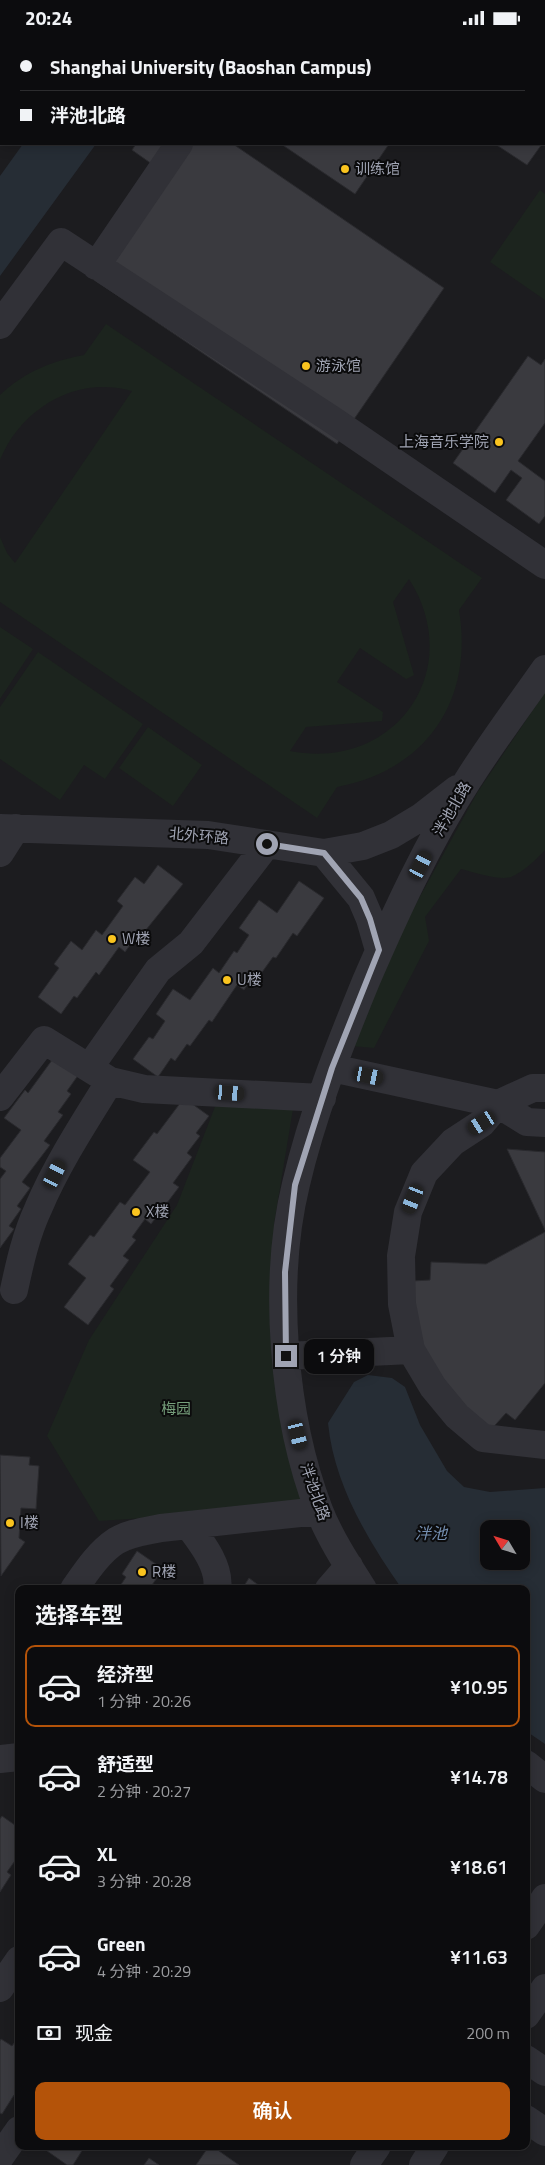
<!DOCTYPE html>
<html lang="zh">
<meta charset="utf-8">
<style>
body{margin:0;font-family:"Titillium Web","Noto Sans SC",sans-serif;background:#1a1a1c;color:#f1f3f6;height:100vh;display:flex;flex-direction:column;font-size:19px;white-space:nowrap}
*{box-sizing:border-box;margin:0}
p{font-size:16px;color:#9a9b9e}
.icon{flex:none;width:28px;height:28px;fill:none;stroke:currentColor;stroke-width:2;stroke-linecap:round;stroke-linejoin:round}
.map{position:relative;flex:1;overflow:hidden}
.drawer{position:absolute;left:15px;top:1550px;width:515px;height:565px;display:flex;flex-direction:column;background:#0c0c0e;border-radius:10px;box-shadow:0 2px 12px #0003,0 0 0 1px #2c2c2e}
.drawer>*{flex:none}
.banner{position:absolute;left:0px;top:0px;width:545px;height:110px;box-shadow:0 2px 12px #0003,0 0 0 1px #2c2c2e;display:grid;align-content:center;height:110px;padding:0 20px;background:#0c0c0e}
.needle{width:32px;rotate:308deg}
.buttons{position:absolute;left:480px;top:1485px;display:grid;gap:10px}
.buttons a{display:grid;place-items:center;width:50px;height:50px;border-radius:10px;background:#0c0c0e;box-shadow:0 2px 12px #0003,0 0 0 1px #2c2c2e;font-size:25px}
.end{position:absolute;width:22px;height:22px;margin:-11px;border:6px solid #a0a4b3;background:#111;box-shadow:0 0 0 2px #111}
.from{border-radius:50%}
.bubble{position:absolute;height:35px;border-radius:10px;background:#0c0c0e;box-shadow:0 2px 12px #0003,0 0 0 1px #2c2c2e;font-size:16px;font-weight:600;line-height:35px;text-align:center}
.car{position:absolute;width:15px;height:30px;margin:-15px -8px;border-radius:6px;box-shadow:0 0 4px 1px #0007;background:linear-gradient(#222 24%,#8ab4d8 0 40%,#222 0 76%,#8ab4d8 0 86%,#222 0)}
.banner b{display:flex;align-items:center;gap:18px;height:48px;font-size:19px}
.banner b+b{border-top:1px solid #2c2c2e}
.banner i{width:12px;height:12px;background:#f1f3f6}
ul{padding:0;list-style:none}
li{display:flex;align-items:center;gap:15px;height:82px;margin:0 10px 8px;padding:0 10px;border:2px solid transparent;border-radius:10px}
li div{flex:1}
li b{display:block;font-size:19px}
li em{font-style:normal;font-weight:600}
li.current{border-color:#b45309}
li>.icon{width:45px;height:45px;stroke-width:1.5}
h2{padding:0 20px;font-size:22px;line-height:60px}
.pay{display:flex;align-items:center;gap:12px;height:55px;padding:0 20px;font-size:19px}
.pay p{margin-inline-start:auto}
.button{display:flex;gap:10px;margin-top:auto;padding:10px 20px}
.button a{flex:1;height:58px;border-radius:10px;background:#b45309;color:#fff;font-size:20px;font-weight:600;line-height:58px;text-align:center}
.status{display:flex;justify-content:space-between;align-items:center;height:35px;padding:0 25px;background:#0c0c0e;direction:ltr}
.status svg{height:14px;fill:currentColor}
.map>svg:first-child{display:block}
</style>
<div class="status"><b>20:24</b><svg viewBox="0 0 49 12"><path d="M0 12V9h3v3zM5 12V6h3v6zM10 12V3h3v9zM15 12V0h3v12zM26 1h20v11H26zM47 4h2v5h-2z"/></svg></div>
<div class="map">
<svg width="545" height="2130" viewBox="0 0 545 2130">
<rect width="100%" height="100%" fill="#101012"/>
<path fill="#1c1c1f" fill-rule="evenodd" d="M0 0H545V2130H0ZM1 1H544V109H1ZM489 1494H521V1526H489ZM19 1554H526V2111H19Z"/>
<path fill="#1c241e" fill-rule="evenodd" d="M540 155 545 159V265L490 227Z
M106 289 482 543 459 575C474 665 427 735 337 752L317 783 0 567V502L7 518 15 528 132 356C77 340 21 373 0 425V360C24 337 52 326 84 320ZM409 544C467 635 395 737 290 716L306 692 382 686 383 677 337 647 360 613 406 644 414 640 393 567Z
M0 592 33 614 0 664Z
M38 617 143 689 105 744 84 730 60 765 0 724V672Z
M545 657V815C537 824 523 837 511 842 500 846 473 837 461 834L425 882 429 906 374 1013 351 1011 385 925 477 758Z
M148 692 202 730 173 771 119 733Z
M216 1069 293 1074 274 1189 281 1360 309 1472 99 1486 47 1401 89 1305 177 1170Z"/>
<path fill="#262d35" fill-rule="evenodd" d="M23 109H96L0 241V141Z
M368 1340 392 1343 405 1352 420 1390 447 1436 464 1452 490 1457 545 1453V1709L526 1696V1554H402C367 1504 334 1449 328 1388L354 1347ZM489 1494H521V1526H489Z"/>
<path fill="#3a3a3f" stroke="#2a2a2e" d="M336 0H545V104L544 106V1Z
M136 109H177L159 134 132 115Z
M190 109H233L444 253 337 409 96 246Z
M281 109H389L355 159Z
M495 109H542L527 130Z
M528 321 541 330 545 324V388L518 426 545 446V481L539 489 506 465 522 443 511 435 495 458 453 428Z
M158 830 183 849 141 901 138 899 125 917 119 912 99 940 96 937 77 963 74 961 61 979 38 962 59 933 54 929 71 906 82 915 96 895 102 900 123 871 117 866 135 842 144 849Z
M299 846 324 863 297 901 293 898 276 923 273 922 260 940 256 937 244 955 237 950 212 987 209 985 190 1011 187 1009 175 1026 171 1023 158 1042 133 1024 149 1002 153 1004 165 986 156 979 173 954 190 965 213 933 219 938 234 916 237 918 249 900 239 893 259 865 277 878Z
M55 1021 79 1039 67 1056 71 1059 58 1077 63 1080 44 1106 50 1110 22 1147 30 1153 17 1171 21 1174 9 1191 14 1194 0 1213V1144L6 1136 0 1132V1123L21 1095 4 1083 25 1055 28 1058Z
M184 1063 209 1081 196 1098 200 1101 187 1118 192 1122 173 1148 179 1152 151 1189 145 1184 132 1202 136 1205 123 1221 129 1225 110 1251 114 1254 88 1290 64 1272 86 1243 68 1229 90 1200 94 1202 120 1167 125 1170 150 1137 133 1125 154 1097 157 1099Z
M507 1114 545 1117V1195Z
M545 1197V1348L515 1385 506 1378 487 1399 456 1369 424 1312 417 1291 413 1246 430 1245 431 1227 486 1229Z
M0 1420 30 1422 29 1430 39 1431 36 1474 21 1473 19 1503 25 1507 1 1541Z
M137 1516 163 1534 150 1553 151 1554H118L126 1542 122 1539Z
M249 1543 264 1554H242Z
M2 1781 19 1793V1812L15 1817 19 1820 7 1837 11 1840 0 1857V1784Z
M19 2001V2063L14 2060 2 2079 0 2078V2006L1 2004 12 2011Z
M40 2111H85L73 2130H67Z
M209 2111H212L239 2130H196Z
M149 2123 159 2130H144Z"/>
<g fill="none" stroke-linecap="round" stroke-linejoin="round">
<path stroke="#313137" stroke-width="28" d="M253 1 254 0
M96 231 179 109
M0 290 61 207 334 386 545 530
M0 793 208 800 324 818 363 811 391 800 421 782 457 754
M0 818 16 793
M324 818 361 863 370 884 379 915
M89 1033 158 935 191 908 267 809
M332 1033 498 1069 527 1087 545 1088
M545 1053H533L498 1069 482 1088 453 1107 424 1138 408 1177 401 1221 402 1269 411 1315 433 1352 457 1381 483 1403 545 1410
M0 1062 44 1005 110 1046 144 1054 322 1063
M14 1255C20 1227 26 1200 38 1174 57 1129 84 1088 110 1046
M286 1321 411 1315
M189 1491C201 1507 221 1532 217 1554
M74 1554C86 1537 99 1517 116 1506 129 1498 147 1496 161 1493L319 1476
M329 1554 349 1531
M363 1554C347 1529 330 1503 319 1475 283 1382 272 1247 296 1149 312 1080 339 1012 366 946 395 879 428 807 468 745 492 707 519 671 545 634
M0 1724 19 1722
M526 1729 545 1744
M526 1891 545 1863
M0 1953 19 1925
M526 1980 545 1953
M526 2024 545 2037
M526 2084 545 2097
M0 2122 19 2095
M364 2130 377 2111
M423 2130 435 2111"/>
</g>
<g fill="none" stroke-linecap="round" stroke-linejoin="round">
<path stroke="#a0a4b3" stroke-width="6" d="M267 809 324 818 361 863 370 884 379 915 332 1033 295 1150 285 1237 286 1321"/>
</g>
<g fill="#fac41f" stroke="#0b0b0c" stroke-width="2">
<circle cx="345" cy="134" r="5"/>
<circle cx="306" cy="331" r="5"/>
<circle cx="499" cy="407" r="5"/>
<circle cx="112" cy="904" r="5"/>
<circle cx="227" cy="945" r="5"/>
<circle cx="136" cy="1177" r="5"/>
<circle cx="10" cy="1488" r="5"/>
<circle cx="142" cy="1537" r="5"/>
</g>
<g text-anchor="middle" stroke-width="4" stroke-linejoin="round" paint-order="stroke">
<g font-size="15" fill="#a0a4b3" stroke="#0b0b0c" text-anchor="start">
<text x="355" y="139">训练馆</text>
<text x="316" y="336">游泳馆</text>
<text x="489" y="412" text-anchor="end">上海音乐学院</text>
<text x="122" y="909">W楼</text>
<text x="237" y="950">U楼</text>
<text x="146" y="1182">X楼</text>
<text x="20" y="1493">I楼</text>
<text x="152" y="1542">R楼</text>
</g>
<g font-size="15" fill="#a0a4b3" stroke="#0b0b0c">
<text transform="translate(452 774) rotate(-60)" y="5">泮池北路</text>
<text transform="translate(199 801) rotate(5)" y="5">北外环路</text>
<text transform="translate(315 1457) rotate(71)" y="5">泮池北路</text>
</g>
<g font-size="15" fill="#769f7c" stroke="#0b0b0c">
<text x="176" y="1379">梅园</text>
</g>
<g font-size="16" font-style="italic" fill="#758fb1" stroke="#0b0b0c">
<text x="431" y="1504">泮池</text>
</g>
</g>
</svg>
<div class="buttons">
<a><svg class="needle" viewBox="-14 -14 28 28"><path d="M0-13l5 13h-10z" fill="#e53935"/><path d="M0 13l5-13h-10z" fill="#9a9b9e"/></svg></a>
</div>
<i class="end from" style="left:267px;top:809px"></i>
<i class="end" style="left:286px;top:1321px"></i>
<div class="bubble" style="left:304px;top:1304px;width:70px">1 分钟</div>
<i class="car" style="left:421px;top:830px;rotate:28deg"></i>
<i class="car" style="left:369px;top:1041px;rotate:102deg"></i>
<i class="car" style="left:230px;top:1058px;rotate:94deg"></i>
<i class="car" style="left:482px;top:1088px;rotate:237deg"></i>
<i class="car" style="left:55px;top:1139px;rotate:26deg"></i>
<i class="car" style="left:413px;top:1164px;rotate:202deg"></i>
<i class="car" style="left:298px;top:1400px;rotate:166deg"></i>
<div class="banner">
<b><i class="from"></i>Shanghai University (Baoshan Campus)</b>
<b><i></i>泮池北路</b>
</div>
<section class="drawer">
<h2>选择车型</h2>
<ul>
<li class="current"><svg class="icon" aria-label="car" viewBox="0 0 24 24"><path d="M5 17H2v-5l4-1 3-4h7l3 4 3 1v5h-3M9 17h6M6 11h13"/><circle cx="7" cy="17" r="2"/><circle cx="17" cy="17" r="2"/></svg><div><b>经济型</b><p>1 分钟 · 20:26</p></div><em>¥10.95</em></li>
<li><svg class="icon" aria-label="car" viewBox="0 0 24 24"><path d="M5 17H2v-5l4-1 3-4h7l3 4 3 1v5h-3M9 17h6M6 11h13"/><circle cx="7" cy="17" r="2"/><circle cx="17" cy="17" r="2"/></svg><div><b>舒适型</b><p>2 分钟 · 20:27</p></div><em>¥14.78</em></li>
<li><svg class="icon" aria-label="car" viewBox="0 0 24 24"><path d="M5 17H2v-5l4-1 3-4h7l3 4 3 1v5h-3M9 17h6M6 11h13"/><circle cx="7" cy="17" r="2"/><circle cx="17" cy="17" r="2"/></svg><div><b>XL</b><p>3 分钟 · 20:28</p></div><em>¥18.61</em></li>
<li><svg class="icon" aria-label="car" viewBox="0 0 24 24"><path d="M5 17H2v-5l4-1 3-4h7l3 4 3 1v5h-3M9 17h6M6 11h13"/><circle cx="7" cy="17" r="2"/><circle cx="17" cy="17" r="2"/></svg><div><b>Green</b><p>4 分钟 · 20:29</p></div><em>¥11.63</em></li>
</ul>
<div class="pay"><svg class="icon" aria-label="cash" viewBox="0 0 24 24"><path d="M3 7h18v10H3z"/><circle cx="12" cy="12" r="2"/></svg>现金<p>200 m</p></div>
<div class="button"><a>确认</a></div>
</section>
</div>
